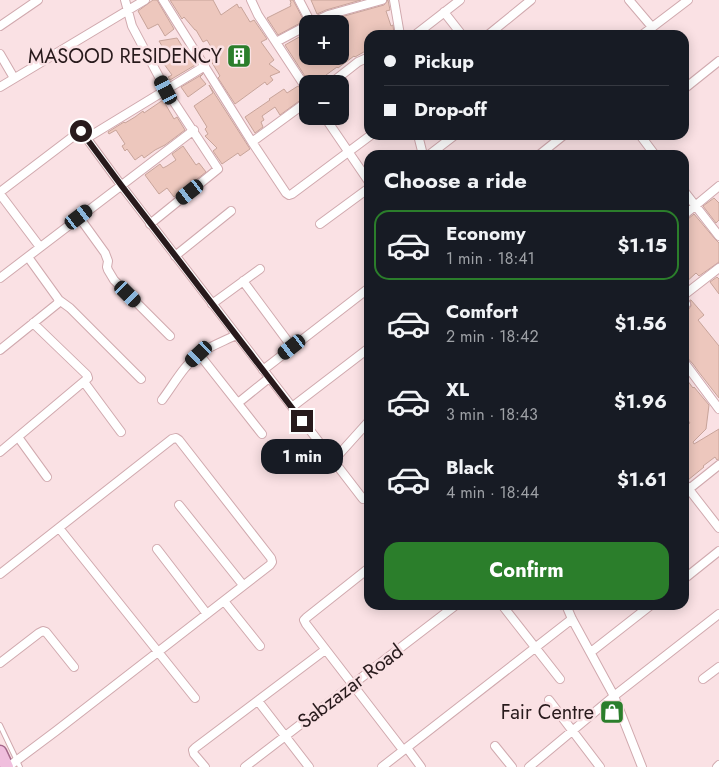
<!DOCTYPE html>
<meta charset="utf-8">
<style>
body{margin:0;font-family:Jost,sans-serif;background:#242831;color:#f1f3f6;height:100vh;display:flex;flex-direction:column;font-size:19px;white-space:nowrap}
*{box-sizing:border-box;margin:0}
p{font-size:16px;color:#9ea1a6}
.icon{flex:none;width:28px;height:28px;fill:none;stroke:currentColor;stroke-width:2;stroke-linecap:round;stroke-linejoin:round}
.map{position:relative;flex:1;overflow:hidden}
.side{position:absolute;left:364px;top:150px;width:325px;height:460px;display:flex;flex-direction:column;background:#171b24;border-radius:15px;box-shadow:0 2px 12px #0003}
.side>*{flex:none}
.top-card{position:absolute;left:364px;top:30px;width:325px;height:110px;border-radius:15px;box-shadow:0 2px 12px #0003;display:grid;align-content:center;height:110px;padding:0 20px;background:#171b24}
.buttons{position:absolute;left:299px;top:15px;display:grid;gap:10px}
.buttons a{display:grid;place-items:center;width:50px;height:50px;border-radius:10px;background:#171b24;box-shadow:0 2px 12px #0003;font-size:25px}
.end{position:absolute;width:22px;height:22px;margin:-11px;border:6px solid #281a1c;background:#fff;box-shadow:0 0 0 2px #fff}
.from{border-radius:50%}
.bubble{position:absolute;height:35px;border-radius:15px;background:#171b24;box-shadow:0 2px 12px #0003;font-size:16px;font-weight:700;line-height:35px;text-align:center}
.car{position:absolute;width:15px;height:30px;margin:-15px -8px;border-radius:6px;box-shadow:0 0 4px 1px #0007;background:linear-gradient(#222 24%,#8ab4d8 0 40%,#222 0 76%,#8ab4d8 0 86%,#222 0)}
.top-card b{display:flex;align-items:center;gap:18px;height:48px;font-size:19px}
.top-card b+b{border-top:1px solid #363941}
.top-card i{width:12px;height:12px;background:#f1f3f6}
ul{padding:0;list-style:none}
li{display:flex;align-items:center;gap:15px;height:70px;margin:0 10px 8px;padding:0 10px;border:2px solid transparent;border-radius:15px}
li div{flex:1}
li b{display:block;font-size:19px}
li em{font-style:normal;font-weight:700}
li.current{border-color:#2b7e2b}
li>.icon{width:45px;height:45px;stroke-width:1.5}
h2{padding:0 20px;font-size:22px;line-height:60px}
.primary-button{display:flex;gap:10px;margin-top:auto;padding:10px 20px}
.primary-button a{flex:1;height:58px;border-radius:15px;background:#2b7e2b;color:#fff;font-size:20px;font-weight:700;line-height:58px;text-align:center}
.map>svg:first-child{display:block}
</style>
<div class="map">
<svg width="719" height="767" viewBox="0 0 719 767">
<rect width="100%" height="100%" fill="#fae1e4"/>
<path fill="#edc7bd" stroke="#c8a49a" d="M153 0H157L174 29 165 36 158 24 148 29 138 11Z
M170 0H213L221 15 237 4 239 8 241 7 250 22 254 20 267 39 261 42 274 60 269 64 280 72 270 76 273 80 267 85 265 82 235 104 218 78 220 76 211 61 217 57 207 40 203 42 196 30H195L184 17 182 19Z
M290 0H293L304 21 278 35 267 18 291 6 290 4 291 3Z
M311 0H361L326 10 317 14Z
M388 0 390 10 386 11 391 26 393 25 394 35H369V49L355 57 354 56 338 68 337 67 326 75 328 78 324 84H310L285 45 308 32V56H340V49L344 46 340 36V24H323L330 20 384 5Z
M177 38 185 51 188 50 197 64 170 80 168 77 172 75 164 64 170 59 159 41Z
M203 74 200 77 206 84 188 97 181 87Z
M209 85 250 149 240 156 238 153 222 164 213 151 217 148 205 136 208 134 205 129 207 127 194 106 213 93Z
M298 86 306 96 280 115 275 107 262 116 264 120 261 122 263 127 255 133 245 117 270 100 269 99 284 89 287 93Z
M163 100 174 119 177 117 185 130 165 145 155 150 144 158 142 155 135 160 127 149 125 151 122 146 125 144 116 130 109 134 108 132 124 122 125 123 135 117 143 111 144 113Z
M183 146 196 165 199 163 206 172 174 197 167 188 159 194 145 175 160 164 163 168 167 166 176 160 172 154Z
M714 198 719 203V220L716 223 703 206Z
M694 214 715 239 719 243V262L699 276 696 273 684 284V221L688 219Z
M717 277 719 279V294L710 282Z
M690 300H691L704 315 698 320 719 346V398L698 371 693 364 684 354V312L688 310 691 306Z
M684 376 693 388 694 387 709 405 706 429 693 442 694 444 719 429V459L717 460 715 457 703 466 704 467 688 480 684 475V427L690 423 684 415Z"/>
<g fill="none" stroke-linecap="round" stroke-linejoin="round">
<defs>
<path id="service" d="M0 725 20 767"/>
<path id="minor" d="M125 0 132 26 166 90 218 169 150 224
M163 0 252 142 286 193 289 195 292 194 371 135
M251 0 258 15 308 91
M299 0 311 23
M394 0 400 35
M629 0 652 27
M444 12 462 35
M309 24 328 15 382 0
M0 26 38 0
M415 35 460 0
M488 35 531 0
M642 35 688 0
M276 42 308 25
M0 54 14 78
M330 84 358 62 369 57
M0 87 145 0
M684 89 719 61
M324 116 369 182
M418 135 423 155
M640 135 655 155
M87 138 205 66
M252 142 308 101
M429 155 455 135
M539 155 564 135
M684 191 719 236
M0 192 79 132 81 131 82 132 121 185 363 499
M0 194 40 247
M684 215 719 186
M79 217 105 253 108 261 107 267 108 270 114 280 170 336
M320 224 369 188
M175 256 231 211
M28 257 59 300 70 308 141 379
M0 278 194 130
M243 281 292 347
M684 295 719 268
M684 301 686 304 684 306
M212 304 260 269
M0 350 57 304 59 300
M199 354 262 434
M684 362 719 409
M263 370 369 288
M84 382 121 432
M162 400C174 384 184 365 200 353 211 346 224 341 236 335
M238 403 269 378
M292 407 369 348
M18 437 47 477
M0 452 88 378 87 375 33 323
M333 461 369 421
M684 483 719 528
M684 493 719 465
M179 505 243 585
M59 528 195 698
M157 549 207 614
M369 568 306 618 304 620 306 624 403 750
M0 574 172 439 176 438 179 440 271 558 272 562 270 565 56 731 8 767
M684 579 719 551
M224 601 260 646
M502 605 560 679
M566 605 572 619 614 696 642 767
M591 652 651 605
M0 663 39 633 43 631 46 632 74 667
M703 679 719 667
M549 700 600 767
M258 701 309 767
M495 746 512 767
M407 748 421 767
M205 767 194 754 193 750 195 748 325 650
M245 767 456 605
M382 767 572 619
M529 767 614 696 719 614
M717 767 719 765"/>
<path id="primary" d="M0 752 7 767"/>
</defs>
<use href="#service" stroke="#d0a9ae" stroke-width="6"/>
<use href="#minor" stroke="#d0a9ae" stroke-width="10"/>
<use href="#primary" stroke="#a4688a" stroke-width="15"/>
<use href="#service" stroke="#fff" stroke-width="4"/>
<use href="#minor" stroke="#fff" stroke-width="8"/>
<use href="#primary" stroke="#f0bedd" stroke-width="12"/>
</g>
<g fill="none" stroke-linecap="round" stroke-linejoin="round">
<path stroke="#281a1c" stroke-width="6" d="M81 131 121 185 302 421"/>
</g>
<defs>
<symbol id="building-square" viewBox="-11 -11 22 22"><rect x="-9" y="-9" width="18" height="18" rx="4" fill="#2b7e2b" stroke="#fae1e4"/><path d="M-4-6H4V6H1V3H-1V6H-4ZM-2.5-4.3h1.7v1.8h-1.7ZM.8-4.3h1.7v1.8H.8ZM-2.5-1h1.7V.8h-1.7ZM.8-1h1.7V.8H.8Z" fill="#fff"/></symbol>
<symbol id="shop-square" viewBox="-11 -11 22 22"><rect x="-9" y="-9" width="18" height="18" rx="4" fill="#2b7e2b" stroke="#fae1e4"/><path d="M-5-2.5h2.3a2.7 3.5 0 0 1 5.4 0H5L5.5 6h-11ZM-1.5-2.5h3a1.5 2.3 0 0 0-3 0Z" fill="#fff"/></symbol>
</defs>
<g fill-rule="evenodd">
<use href="#building-square" x="225" y="42" width="28" height="28"/>
<use href="#shop-square" x="598" y="698" width="28" height="28"/>
</g>
<g text-anchor="middle" stroke-width="5" stroke-linejoin="round" paint-order="stroke">
<g font-size="20" fill="#281a1c" stroke="#fae1e4" text-anchor="end">
<text x="222" y="63">MASOOD RESIDENCY</text>
<text x="594" y="719">Fair Centre</text>
</g>
<g font-size="20" fill="#281a1c" stroke="#fae1e4">
<text transform="translate(350 686) rotate(-37)" y="7">Sabzazar Road</text>
</g>
</g>
</svg>
<div class="buttons">
<a>+</a>
<a>−</a>
</div>
<i class="end from" style="left:81px;top:131px"></i>
<i class="end" style="left:302px;top:421px"></i>
<div class="bubble" style="left:261px;top:439px;width:82px">1 min</div>
<i class="car" style="left:166px;top:90px;rotate:332deg"></i>
<i class="car" style="left:190px;top:192px;rotate:232deg"></i>
<i class="car" style="left:79px;top:217px;rotate:53deg"></i>
<i class="car" style="left:128px;top:294px;rotate:135deg"></i>
<i class="car" style="left:292px;top:347px;rotate:232deg"></i>
<i class="car" style="left:199px;top:354px;rotate:227deg"></i>
<div class="top-card">
<b><i class="from"></i>Pickup</b>
<b><i></i>Drop-off</b>
</div>
<section class="side">
<h2>Choose a ride</h2>
<ul>
<li class="current"><svg class="icon" aria-label="car" viewBox="0 0 24 24"><path d="M5 17H2v-5l4-1 3-4h7l3 4 3 1v5h-3M9 17h6M6 11h13"/><circle cx="7" cy="17" r="2"/><circle cx="17" cy="17" r="2"/></svg><div><b>Economy</b><p>1 min · 18:41</p></div><em>$1.15</em></li>
<li><svg class="icon" aria-label="car" viewBox="0 0 24 24"><path d="M5 17H2v-5l4-1 3-4h7l3 4 3 1v5h-3M9 17h6M6 11h13"/><circle cx="7" cy="17" r="2"/><circle cx="17" cy="17" r="2"/></svg><div><b>Comfort</b><p>2 min · 18:42</p></div><em>$1.56</em></li>
<li><svg class="icon" aria-label="car" viewBox="0 0 24 24"><path d="M5 17H2v-5l4-1 3-4h7l3 4 3 1v5h-3M9 17h6M6 11h13"/><circle cx="7" cy="17" r="2"/><circle cx="17" cy="17" r="2"/></svg><div><b>XL</b><p>3 min · 18:43</p></div><em>$1.96</em></li>
<li><svg class="icon" aria-label="car" viewBox="0 0 24 24"><path d="M5 17H2v-5l4-1 3-4h7l3 4 3 1v5h-3M9 17h6M6 11h13"/><circle cx="7" cy="17" r="2"/><circle cx="17" cy="17" r="2"/></svg><div><b>Black</b><p>4 min · 18:44</p></div><em>$1.61</em></li>
</ul>
<div class="primary-button"><a>Confirm</a></div>
</section>
</div>
